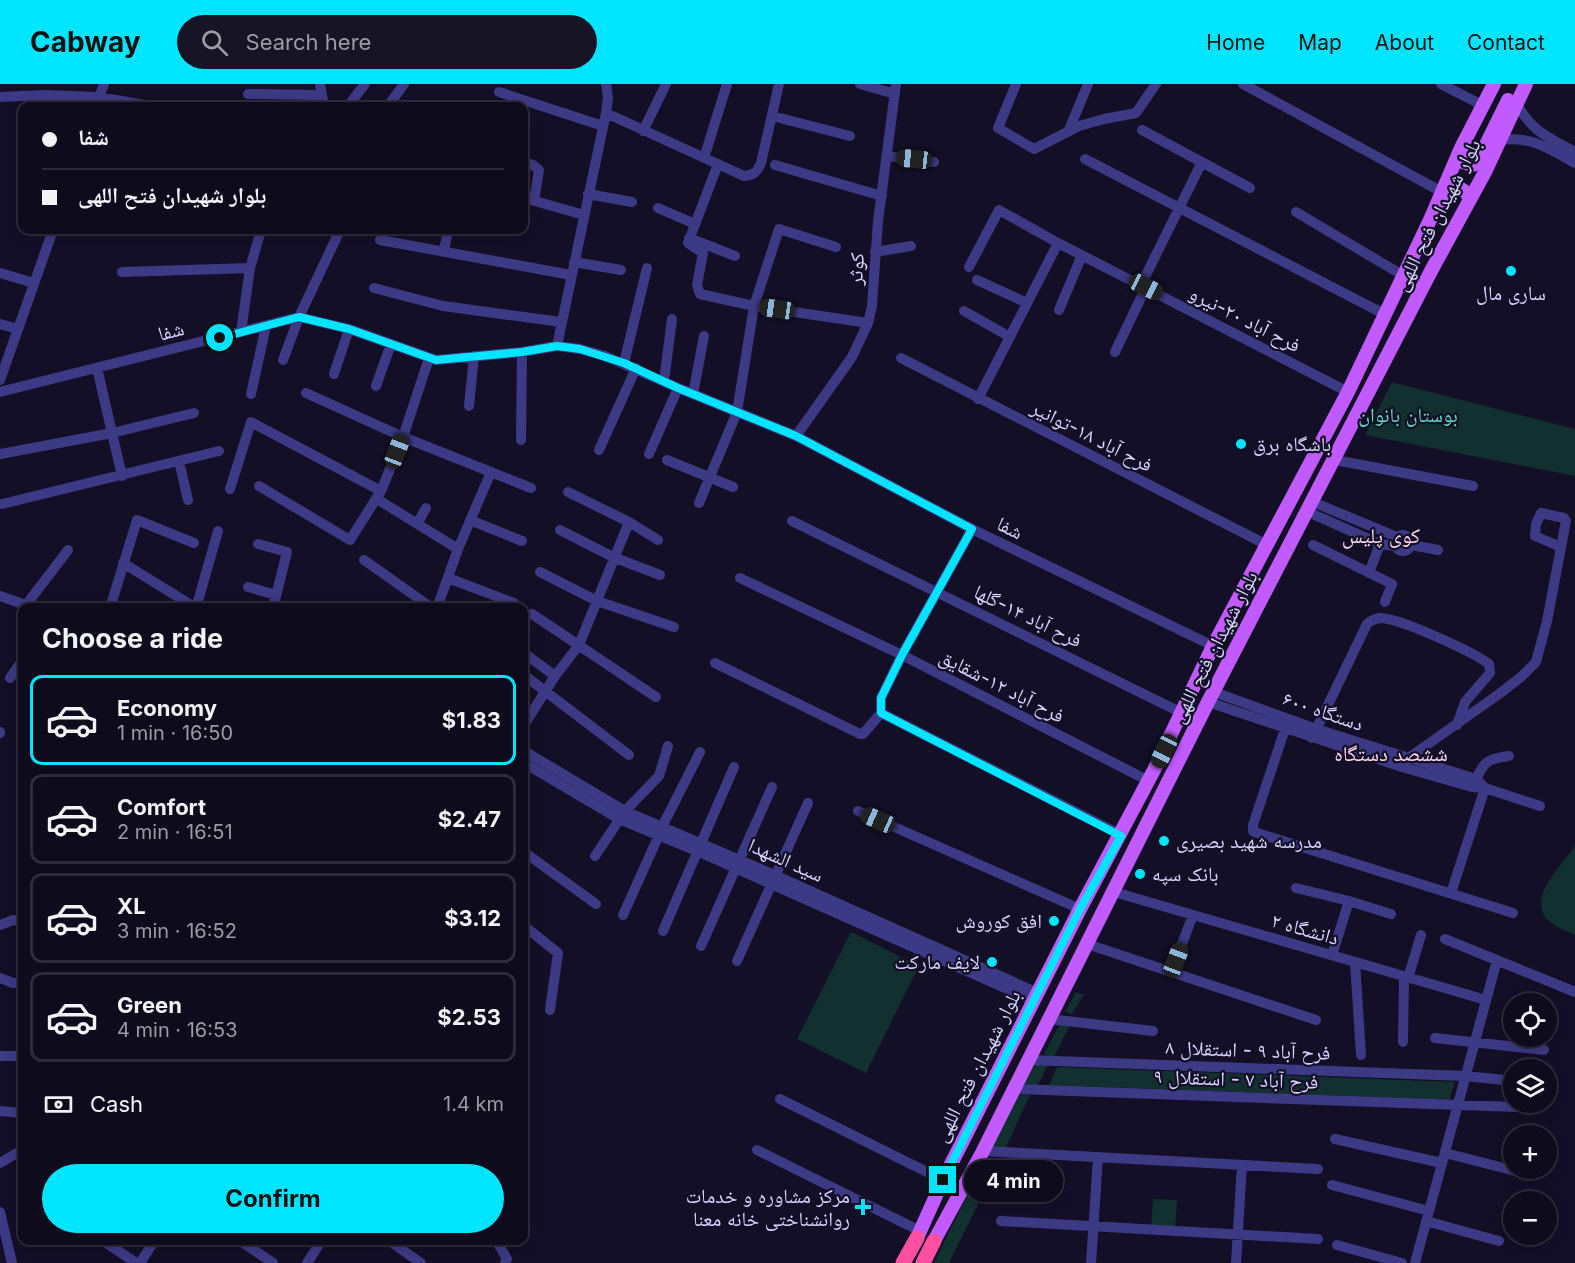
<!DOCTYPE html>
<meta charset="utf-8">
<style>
body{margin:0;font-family:Inter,"Noto Naskh Arabic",sans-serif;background:#171425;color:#f1f3f6;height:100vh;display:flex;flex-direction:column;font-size:22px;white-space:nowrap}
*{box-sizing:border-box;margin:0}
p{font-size:20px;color:#9b9ba3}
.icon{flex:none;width:33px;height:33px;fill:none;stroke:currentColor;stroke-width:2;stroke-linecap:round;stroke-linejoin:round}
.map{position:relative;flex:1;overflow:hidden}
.drawer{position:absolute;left:18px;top:519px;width:510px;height:642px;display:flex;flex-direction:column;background:#0e0b1c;border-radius:12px;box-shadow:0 3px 15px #0003,0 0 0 2px #2e2b3b}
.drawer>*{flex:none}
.banner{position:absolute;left:18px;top:18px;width:510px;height:132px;border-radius:12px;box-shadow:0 3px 15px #0003,0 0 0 2px #2e2b3b;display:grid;align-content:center;height:132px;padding:0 24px;background:#0e0b1c}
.fabs{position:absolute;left:1503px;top:909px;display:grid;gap:12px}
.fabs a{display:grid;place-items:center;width:54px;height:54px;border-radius:50%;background:#0e0b1c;box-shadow:0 3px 15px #0003,0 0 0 2px #2e2b3b;font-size:30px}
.end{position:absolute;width:27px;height:27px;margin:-14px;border:8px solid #00e5ff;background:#111;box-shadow:0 0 0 3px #111}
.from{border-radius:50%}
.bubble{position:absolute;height:42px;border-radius:21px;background:#0e0b1c;box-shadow:0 3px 15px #0003,0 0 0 2px #2e2b3b;font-size:20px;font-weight:700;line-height:42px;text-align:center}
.car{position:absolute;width:18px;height:36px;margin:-18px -9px;border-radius:8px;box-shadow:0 0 4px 2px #0007;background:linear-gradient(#222 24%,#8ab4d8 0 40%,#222 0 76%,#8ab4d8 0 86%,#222 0)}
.banner b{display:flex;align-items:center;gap:21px;height:57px;font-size:22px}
.banner b+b{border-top:2px solid #2e2b3b}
.banner i{width:15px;height:15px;background:#f1f3f6}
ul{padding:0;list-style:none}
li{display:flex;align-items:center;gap:18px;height:90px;margin:0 12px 9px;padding:0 12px;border:3px solid #2e2b3b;border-radius:12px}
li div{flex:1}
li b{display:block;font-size:22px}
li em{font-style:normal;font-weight:700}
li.current{border-color:#00e5ff}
li>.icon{width:54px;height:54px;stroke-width:1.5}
h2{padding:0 24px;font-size:27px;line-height:72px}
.pay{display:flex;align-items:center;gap:15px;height:66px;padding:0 24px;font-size:22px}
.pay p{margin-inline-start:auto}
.action{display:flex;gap:12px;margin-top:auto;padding:12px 24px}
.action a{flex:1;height:69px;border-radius:36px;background:#00e5ff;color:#111;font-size:24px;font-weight:700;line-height:69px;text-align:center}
header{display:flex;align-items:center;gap:36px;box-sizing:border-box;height:84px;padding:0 30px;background:#00e5ff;color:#111}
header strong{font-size:28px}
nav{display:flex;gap:33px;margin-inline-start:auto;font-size:21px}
.search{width:420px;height:54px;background:#171425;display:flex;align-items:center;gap:15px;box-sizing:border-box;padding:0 21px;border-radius:33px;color:#9b9ba3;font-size:22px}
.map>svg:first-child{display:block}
</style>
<header>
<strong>Cabway</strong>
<div class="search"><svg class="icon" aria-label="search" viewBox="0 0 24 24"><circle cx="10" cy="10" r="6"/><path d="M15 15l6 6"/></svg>Search here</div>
<nav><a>Home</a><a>Map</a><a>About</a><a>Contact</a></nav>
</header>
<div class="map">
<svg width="1575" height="1179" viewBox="0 0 1575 1179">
<rect width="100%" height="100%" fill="#130f26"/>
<path fill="#12302f" d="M1392 298 1575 345V392L1365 351Z
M1575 762V851C1566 847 1558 844 1550 838 1524 815 1562 782 1575 762Z
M851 848 919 882 866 989 797 955Z
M1076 908 1084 911 1072 930 1065 928Z
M1060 939 1070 941 1054 973 1044 970Z
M1035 980 1048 981 1037 1003 1024 1000Z
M1057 983 1455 998 1449 1016 1049 1001Z
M1017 1011H1030L1006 1063H992Z
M985 1074 1000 1076 949 1179H934Z
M1153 1115 1177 1116 1175 1145 1151 1144Z"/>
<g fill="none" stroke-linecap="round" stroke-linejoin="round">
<path stroke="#3d3a85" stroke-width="10" d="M320 0 324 22
M860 0 895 10
M1016 0 998 44 1034 65 1079 42 1104 35 1136 29 1156 0
M1243 0 1442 108
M1441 0 1482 21
M499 8 603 42
M248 10 321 11
M0 13 44 11 99 13 150 22
M1517 20C1531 47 1549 54 1575 68
M96 22 104 0
M348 22 365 0
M388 22 404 0
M606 29 744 92C754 91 757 88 761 79L779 0
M772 32 850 52
M1142 46 1250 104
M643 47 666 0
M1068 48 1088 0
M1499 56C1532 52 1548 64 1575 79
M887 72 934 78
M704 74 727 0
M1085 75 1386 231
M524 78 533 81 539 86 534 117
M718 80 688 159 703 169 697 201 700 210 754 222 868 239
M775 81 882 112
M588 110 632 118
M524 114 584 131
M658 124 695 140
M1296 128 1404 192
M689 154 735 172
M380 156 571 191
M444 167 448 146
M875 168 911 162
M574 178 621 186
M969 183 999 126 1058 159 1348 308
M122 188 250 184
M0 189 34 199
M977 196 1027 219
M1141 201 1202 78
M374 204 443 222 561 238
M1059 226 1082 171
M964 227 1010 253
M0 240 18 245
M241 248 250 184 261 146
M557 262 606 29 608 14 606 0
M1115 268 1146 203
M901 274 1267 461
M283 276 299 233 340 146
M624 279 647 184
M97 284 122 392
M334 290 349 245
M0 296 53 146
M664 297 672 235
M376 302 391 260
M0 308 299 233 349 245 436 276 522 268 557 262 580 265 605 272 678 304 796 352 972 445 1213 562
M306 309 403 353 531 404
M251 310 266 242
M693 310 704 252
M978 315 1058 159
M469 322 474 272
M796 352 852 273 868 239 872 222 878 137 896 0
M521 356 522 268
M599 366 636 284
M0 370 112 349 194 329
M649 370 678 304
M667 376 733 403
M1335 376 1473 402
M179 377 188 416
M259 402 350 456 381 407 403 353 429 274
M230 405 251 338 381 407
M568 408 629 438 658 456
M377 415 458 465
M1313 418 1397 453
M699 419 737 328 754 222 779 145 836 163
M2 420 219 367
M1308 428 1380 460 1395 462
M470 436 522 457
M792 437 1182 629
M417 440 426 424
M560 446 613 473 660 491
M1395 459a8 8 0 1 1 16 0a8 8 0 1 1-16 0Z
M258 460 287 468 273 524
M1313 461 1392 500 1385 518
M1412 461 1438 466
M364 476 432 524
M123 479 196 524 218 447
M540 488 597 517 674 543
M1369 489 1380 460
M448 494 514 519
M740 494 902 571 1149 697
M248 503 276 511
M0 512 34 524
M26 521 68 466
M110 524 137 436 194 459
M437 524 458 465 491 388
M532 530 656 613
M524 569 555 592
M715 579 860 650H863L881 629 1121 751
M524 591 629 671
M10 594 22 577
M1214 608 1316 645 1476 695 1485 704
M1208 618 1402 683 1472 703 1485 704 1540 722
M881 629V614L902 571 972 445
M524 641 555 592 579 561 629 438
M1285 645 1253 741V747L1257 749 1513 829
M0 648V649
M1312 654 1367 540C1371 536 1374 535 1380 534 1400 534 1473 568 1489 580L1490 589 1465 618 1457 641
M524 667 625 727 777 792 1038 909
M524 679 619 735 697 767 1034 917
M1402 683 1407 675 1499 610 1521 593 1536 578 1547 537 1566 437 1564 434 1541 429 1536 440 1535 452 1561 463
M1474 700C1484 679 1484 675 1509 672
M858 727 1080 825
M662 743 700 668
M524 768 596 820
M595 772 625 727 659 692 668 662
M1296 804 1349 817 1332 871
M1114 808 1486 916
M1451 809 1485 704
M1349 817 1391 830
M623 831 659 751
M0 841 13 836 22 837
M524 842 558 869 550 926
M663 847 734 683
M1445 855 1575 908
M1087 860 1316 936
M701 862 772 703
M1176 876 1193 831
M737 877 808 719
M1355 878 1361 971
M0 894 13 899H22
M1408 894 1421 851
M1049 935 1153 947
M1435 954 1544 966
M1403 958 1404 892
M0 972H22
M1029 976 1465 992 1514 997
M1014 1005 1517 1023
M780 1015 943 1096
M0 1027 22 1029
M1335 1055 1442 1079
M757 1066 920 1147
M983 1067 1318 1085
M1445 1069 1527 1090
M0 1079 22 1066
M1332 1101 1429 1127
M0 1128 12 1179
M1001 1137 1318 1155
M1426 1137 1499 1157
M102 1156 136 1179
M239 1156 273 1179
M388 1156 421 1179
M496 1156 507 1175 505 1179
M1337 1161 1402 1179
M140 1179 155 1156
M307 1179 322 1156
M1091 1179 1098 1073
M1236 1179 1242 1081
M1415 1179 1497 876"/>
<path stroke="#c25bff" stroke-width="14" d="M1461 64 1463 78 1473 81 1477 79 1508 16
M1443 116 1447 108 1458 103 1467 109 1470 116
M917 1154 943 1096 1080 825 1154 686 1213 562 1348 308 1430 136 1461 64 1494 0
M934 1157 983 1067 1208 618 1431 187 1485 88 1526 0"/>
<path stroke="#ff4fa3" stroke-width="15" d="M903 1179 917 1154
M923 1179 934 1157"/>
</g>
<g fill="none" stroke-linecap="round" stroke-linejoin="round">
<path stroke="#00e5ff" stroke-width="8" d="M220 254 299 233 349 245 436 276 522 268 557 262 580 265 624 279 678 304 796 352 972 445 902 571 881 614V629L1121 752 1080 825 943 1096"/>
</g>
<g fill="#00e5ff" stroke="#130f26" stroke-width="2">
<circle cx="1511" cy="187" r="6"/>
<circle cx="1241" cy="360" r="6"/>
<circle cx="1164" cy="757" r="6"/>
<circle cx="1140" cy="790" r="6"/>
<circle cx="1054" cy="837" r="6"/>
<circle cx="992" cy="878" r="6"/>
<path d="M860 1114h6v6h6v6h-6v6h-6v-6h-6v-6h6z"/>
</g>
<g text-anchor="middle" stroke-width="4.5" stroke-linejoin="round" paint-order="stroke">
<g font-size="20" fill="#d9d4ff" stroke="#130f26">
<text transform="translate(1437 131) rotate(-63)" y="7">بلوار شهیدان فتح اللهی</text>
<text transform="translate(856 185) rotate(-86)" y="7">کوثر</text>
<text transform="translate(1245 235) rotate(27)" y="7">فرح آباد ۲۰-نیرو</text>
<text transform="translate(171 247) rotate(-14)" y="7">شفا</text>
<text transform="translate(1092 352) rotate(27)" y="7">فرح آباد ۱۸-توانیر</text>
<text transform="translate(1010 444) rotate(26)" y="7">شفا</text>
<text transform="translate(1028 532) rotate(26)" y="7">فرح آباد ۱۴-گلها</text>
<text transform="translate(1214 563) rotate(-63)" y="7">بلوار شهیدان فتح اللهی</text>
<text transform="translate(1002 602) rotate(27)" y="7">فرح آباد ۱۲-شقایق</text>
<text transform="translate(1323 627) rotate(19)" y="7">۶۰۰ دستگاه</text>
<text transform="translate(786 776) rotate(24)" y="7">سید الشهدا</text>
<text transform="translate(1305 845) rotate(16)" y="7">دانشگاه ۲</text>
<text transform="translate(1248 966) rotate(2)" y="7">فرح آباد ۹ - استقلال ۸</text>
<text transform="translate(977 982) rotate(-63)" y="7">بلوار شهیدان فتح اللهی</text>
<text transform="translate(1236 995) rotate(2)" y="7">فرح آباد ۷ - استقلال ۹</text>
</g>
<g font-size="20" fill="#d9d4ff" stroke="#130f26" text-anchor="start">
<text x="1511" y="216" text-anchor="middle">ساری مال</text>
<text x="1253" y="367">باشگاه برق</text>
<text x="1176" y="764">مدرسه شهید بصیری</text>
<text x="1152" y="797">بانک سپه</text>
<text x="1042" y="844" text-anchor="end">افق کوروش</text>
<text x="980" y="885" text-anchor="end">لایف مارکت</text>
<text x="850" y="1119" text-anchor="end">مرکز مشاوره و خدمات<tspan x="850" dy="23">روانشناختی خانه معنا</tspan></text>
</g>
<g font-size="20" fill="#5fe0c0" stroke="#130f26">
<text x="1408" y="338">بوستان بانوان</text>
</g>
<g font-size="21" fill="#ffd6f0" stroke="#130f26">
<text x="1381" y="459">کوی پلیس</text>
<text x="1391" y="677">ششصد دستگاه</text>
</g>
</g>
</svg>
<div class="fabs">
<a><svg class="icon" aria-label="locate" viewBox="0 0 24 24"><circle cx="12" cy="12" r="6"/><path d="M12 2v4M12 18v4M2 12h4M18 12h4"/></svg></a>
<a><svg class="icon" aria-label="layers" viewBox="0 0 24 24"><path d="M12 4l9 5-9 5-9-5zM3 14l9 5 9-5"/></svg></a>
<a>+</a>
<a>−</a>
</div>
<i class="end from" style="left:220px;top:254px"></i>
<i class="end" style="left:943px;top:1096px"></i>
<div class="bubble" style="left:964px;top:1076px;width:99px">4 min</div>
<i class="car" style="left:914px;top:75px;rotate:276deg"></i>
<i class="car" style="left:1146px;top:203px;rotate:117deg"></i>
<i class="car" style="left:777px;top:225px;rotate:278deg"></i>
<i class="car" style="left:397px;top:367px;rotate:21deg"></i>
<i class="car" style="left:1164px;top:667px;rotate:206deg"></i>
<i class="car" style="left:878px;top:736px;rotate:294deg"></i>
<i class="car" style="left:1176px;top:876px;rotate:21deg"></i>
<div class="banner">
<b><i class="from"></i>شفا</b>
<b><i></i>بلوار شهیدان فتح اللهی</b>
</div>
<section class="drawer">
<h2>Choose a ride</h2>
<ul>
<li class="current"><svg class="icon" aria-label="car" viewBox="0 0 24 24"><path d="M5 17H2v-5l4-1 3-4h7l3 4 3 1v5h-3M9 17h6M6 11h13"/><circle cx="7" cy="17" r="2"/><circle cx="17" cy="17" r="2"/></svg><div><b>Economy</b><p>1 min · 16:50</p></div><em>$1.83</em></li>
<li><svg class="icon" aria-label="car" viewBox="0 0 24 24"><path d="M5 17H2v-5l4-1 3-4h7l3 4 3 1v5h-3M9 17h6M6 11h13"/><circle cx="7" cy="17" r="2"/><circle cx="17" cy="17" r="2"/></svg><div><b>Comfort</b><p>2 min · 16:51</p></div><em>$2.47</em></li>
<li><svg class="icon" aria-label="car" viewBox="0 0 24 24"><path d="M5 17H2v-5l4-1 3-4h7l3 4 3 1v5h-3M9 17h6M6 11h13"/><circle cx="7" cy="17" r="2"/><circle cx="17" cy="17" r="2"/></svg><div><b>XL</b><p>3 min · 16:52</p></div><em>$3.12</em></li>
<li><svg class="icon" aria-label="car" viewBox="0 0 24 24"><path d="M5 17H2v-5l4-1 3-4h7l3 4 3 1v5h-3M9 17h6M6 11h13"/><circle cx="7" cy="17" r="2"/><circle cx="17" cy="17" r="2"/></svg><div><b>Green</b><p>4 min · 16:53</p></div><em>$2.53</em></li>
</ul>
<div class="pay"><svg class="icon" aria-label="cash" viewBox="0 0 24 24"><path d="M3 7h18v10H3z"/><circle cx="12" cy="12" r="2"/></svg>Cash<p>1.4 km</p></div>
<div class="action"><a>Confirm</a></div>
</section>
</div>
